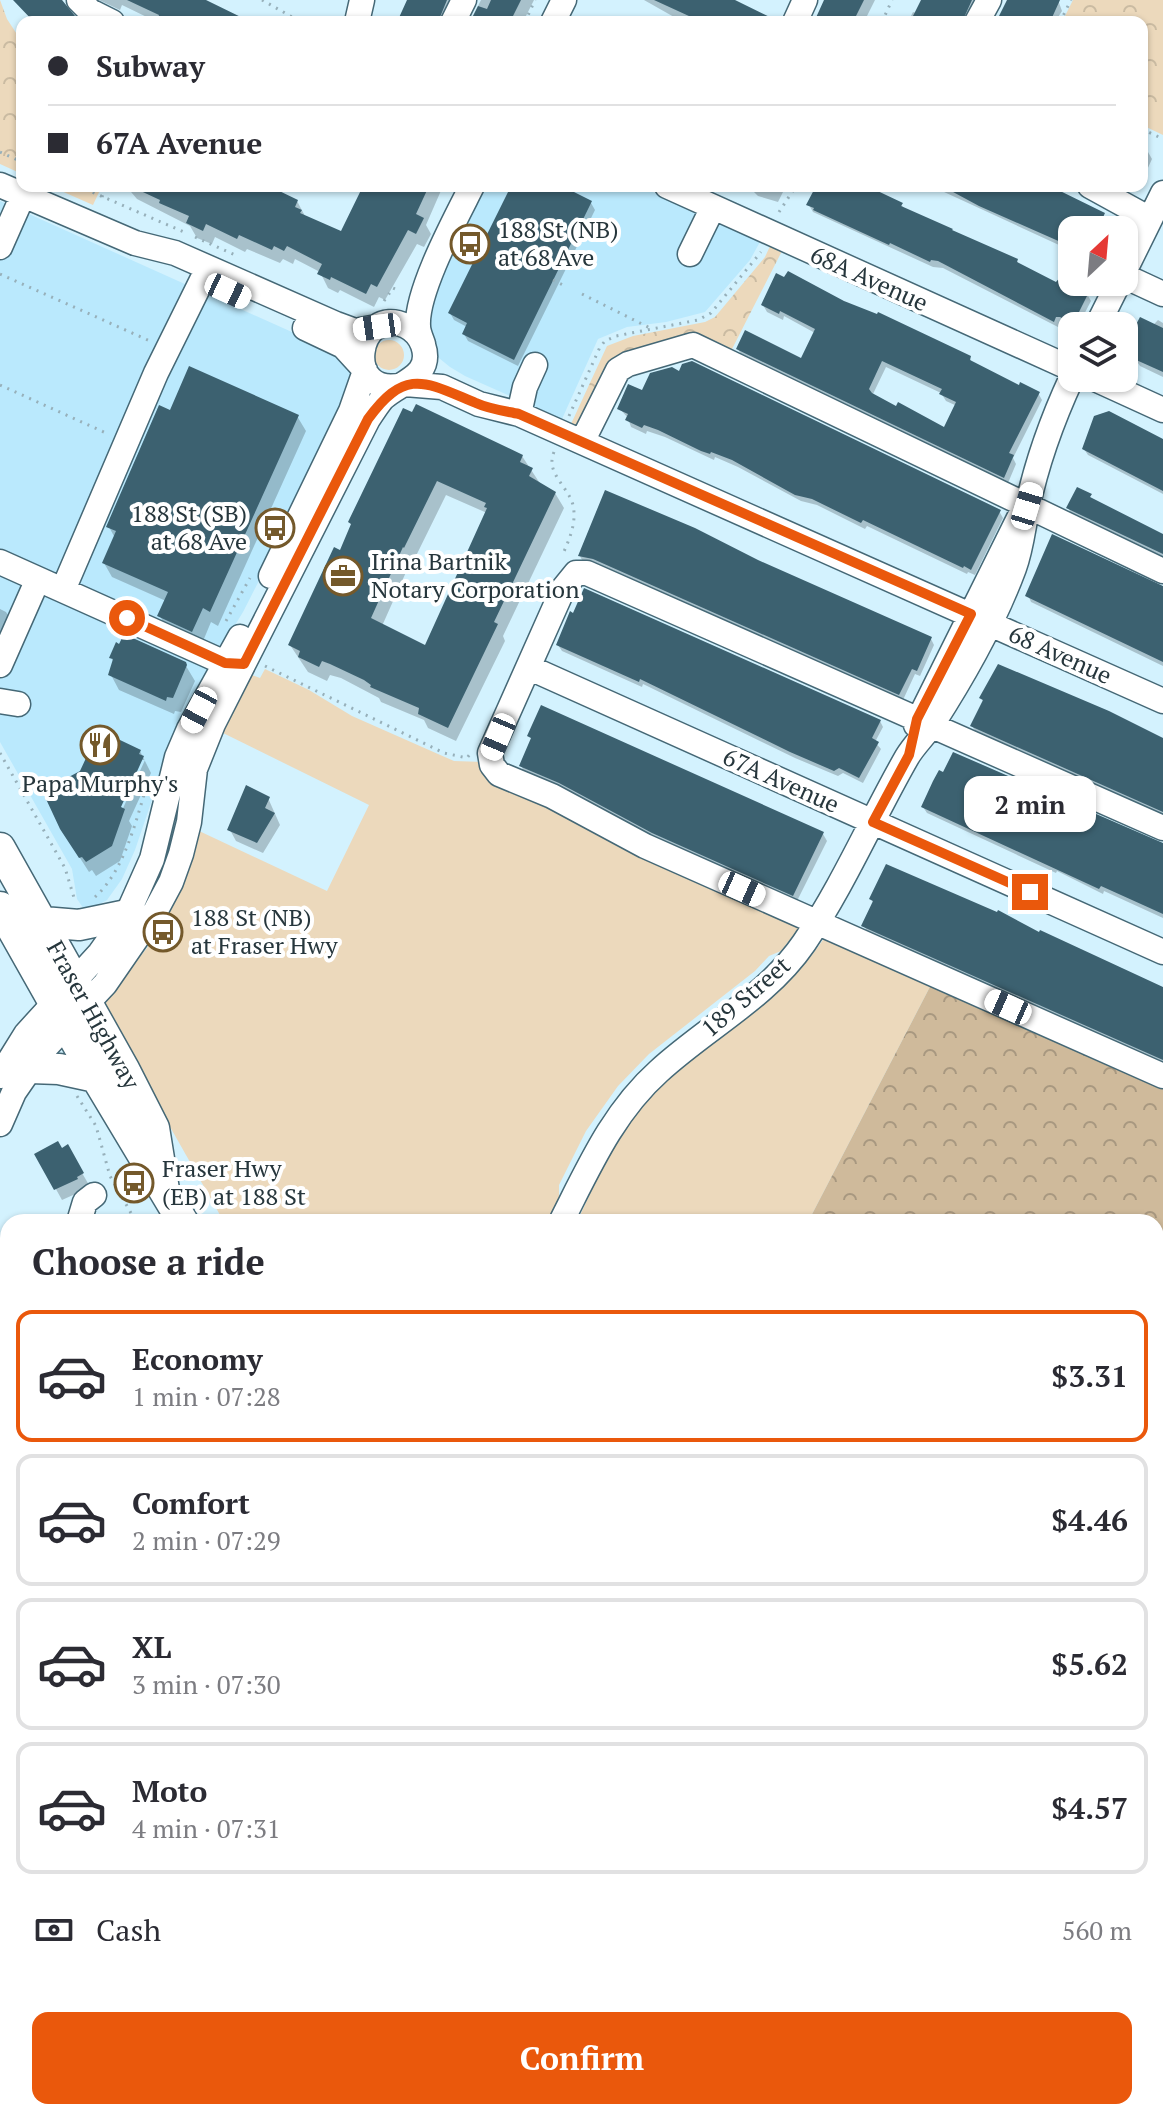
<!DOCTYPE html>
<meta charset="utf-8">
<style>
body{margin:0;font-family:"PT Serif",serif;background:#f2f2f3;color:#2b2b33;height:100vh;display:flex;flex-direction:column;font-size:30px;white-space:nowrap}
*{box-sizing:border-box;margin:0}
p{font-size:26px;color:#7c7c81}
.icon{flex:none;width:44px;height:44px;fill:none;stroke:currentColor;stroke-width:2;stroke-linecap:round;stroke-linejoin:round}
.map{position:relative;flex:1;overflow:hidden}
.sheet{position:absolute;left:0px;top:1214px;width:1164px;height:906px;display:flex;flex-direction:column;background:#fff;border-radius:24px 24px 0 0;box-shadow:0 2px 6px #0004}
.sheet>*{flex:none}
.top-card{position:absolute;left:16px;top:16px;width:1132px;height:176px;border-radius:16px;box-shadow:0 2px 6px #0004;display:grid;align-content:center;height:176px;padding:0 32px;background:#fff}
.needle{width:52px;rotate:26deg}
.buttons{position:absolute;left:1058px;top:216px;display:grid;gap:16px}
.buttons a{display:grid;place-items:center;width:80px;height:80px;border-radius:16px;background:#fff;box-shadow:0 2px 6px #0004;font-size:40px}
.end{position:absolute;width:36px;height:36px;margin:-18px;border:10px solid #ea580c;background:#fff;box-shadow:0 0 0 4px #fff}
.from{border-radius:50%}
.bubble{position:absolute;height:56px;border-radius:16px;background:#fff;box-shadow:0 2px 6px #0004;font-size:26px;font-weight:700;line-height:56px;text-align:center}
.car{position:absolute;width:24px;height:48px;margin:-24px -12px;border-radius:10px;box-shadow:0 0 6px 2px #0007;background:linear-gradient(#fff 24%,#345 0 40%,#fff 0 76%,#345 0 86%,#fff 0)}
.top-card b{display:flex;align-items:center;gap:28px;height:76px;font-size:30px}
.top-card b+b{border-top:2px solid #e1e1e2}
.top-card i{width:20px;height:20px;background:#2b2b33}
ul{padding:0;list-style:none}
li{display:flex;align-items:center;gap:24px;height:132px;margin:0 16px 12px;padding:0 16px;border:4px solid #e1e1e2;border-radius:16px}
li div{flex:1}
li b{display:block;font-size:30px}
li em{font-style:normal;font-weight:700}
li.selected{border-color:#ea580c}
li>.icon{width:72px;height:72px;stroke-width:1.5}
h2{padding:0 32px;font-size:36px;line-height:96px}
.pay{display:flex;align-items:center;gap:20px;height:88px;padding:0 32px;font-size:30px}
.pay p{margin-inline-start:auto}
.button{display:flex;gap:16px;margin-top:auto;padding:16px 32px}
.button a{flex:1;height:92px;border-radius:16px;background:#ea580c;color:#fff;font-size:32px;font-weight:700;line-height:92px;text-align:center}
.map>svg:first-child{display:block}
</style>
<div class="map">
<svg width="1163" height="2119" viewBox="0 0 1163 2119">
<defs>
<pattern id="forest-crowns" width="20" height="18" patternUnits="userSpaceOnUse" patternTransform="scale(2)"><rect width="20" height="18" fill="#cfba9b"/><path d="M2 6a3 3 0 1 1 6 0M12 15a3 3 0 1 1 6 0" fill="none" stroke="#a89880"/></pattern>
<pattern id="park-crowns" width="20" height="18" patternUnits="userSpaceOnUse" patternTransform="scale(2)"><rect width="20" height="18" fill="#ecd9bc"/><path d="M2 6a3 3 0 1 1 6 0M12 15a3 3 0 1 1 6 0" fill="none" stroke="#cabba2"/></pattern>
</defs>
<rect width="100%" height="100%" fill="#d3f2fe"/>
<path fill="#bae9fd" d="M483 186H639L761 240 750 260 705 312 666 322 627 327 598 339 562 419 465 376 450 367 429 350V302Z
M0 201 332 350 349 365 354 377 266 567 243 612 191 697 175 732 135 850 122 879 107 900 86 912 77 899 72 869 0 742Z"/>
<path fill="#ecd9bc" d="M374 355a15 15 0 1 1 30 0a15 15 0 1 1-30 0Z
M265 669 309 690 352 716 438 754 454 761 484 762 788 917 799 928 781 951 769 956 755 971 649 1054 618 1086 586 1131 559 1185V1199L548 1222H224L110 1021 105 1009 107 997 147 948 159 928 197 830 327 891 369 805 221 732 249 674 260 678Z
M825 937 933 981 808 1222H577C597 1179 616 1135 648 1100 705 1038 776 1010 825 937Z
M1156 1413 1163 1416V2119L1148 2112H1156Z"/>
<path fill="url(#forest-crowns)" d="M933 981 1163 1087V1416L1156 1413V1222H808Z
M400 2112H669L673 2119H396Z
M938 2112H1148L1162 2119H943Z"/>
<path fill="url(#park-crowns)" d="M0 0 7 19 22 42V174L0 164Z
M1073 0H1163V135L1142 125V22H1062Z
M50 186H102L93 205Z
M771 244 783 249 730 353 614 361 577 426 571 424 607 346 633 336 705 322 715 317 765 257Z"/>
<path fill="#0003" fill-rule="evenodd" d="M99 0H202L248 22H157L122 5 120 10Z
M410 0H461L448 22H399Z
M481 0H534L523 22H470Z
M644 0H729L776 22H671L674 17Z
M827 0H875L864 22H816Z
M923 0H980L968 22H908L913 12 916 13Z
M1009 0H1058L1062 11 1055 22H998Z
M1142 149 1148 152 1152 159 1142 181Z
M126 186H264L297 201 305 216 342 234 365 186H443L426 225 431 234 424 247 417 244 385 300 379 297 374 307 340 290 338 293 328 288 320 272 295 259 293 264 283 259 280 263 247 249 245 252 215 237 212 244 197 238 190 226 137 199Z
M513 186H557L591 203 595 210 518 366 468 341 464 334 467 327 454 320 450 313Z
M786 186 778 202 758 196 748 186Z
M817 186H840L901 204 904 209 1017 261 1020 266 1056 284 1087 294 1091 301 1078 326 1072 327 1059 323 1058 327 943 268 933 267 813 212 809 205Z
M931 186H1041L1103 214 1107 221 1103 230H1072V251Z
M844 303 969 357 973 364 1020 388 1038 393 1042 400 1013 458 1016 464 1008 483 742 356 738 349 802 360 815 333 784 316 783 320 767 312 763 305ZM886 367 941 393 946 401 957 406 945 430 897 409 873 394Z
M1158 320 1163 323V377L1140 366 1129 350Z
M620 409 999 511 1003 518 975 575 968 572 967 574 867 526 865 529 817 505 801 501 738 467 715 457 714 460 665 437 647 431 646 434 631 427 628 418Z
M404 410 522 456 541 485 555 493 564 508 503 636 505 641 456 741 428 728 424 720 381 702 379 698 341 678 330 675 327 681 308 672 290 645 341 552 352 526 350 522ZM446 495 487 513 426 648 382 626 411 561 413 562Z
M171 412 297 416 306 431 218 626 211 622 201 646 168 631 160 616 166 601 112 577 104 563 115 538 109 527Z
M1163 440V494L1088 455 1084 449Z
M1077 490 1130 520 1163 535V558L1071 514 1068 507Z
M580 556 757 561 931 639 934 645 920 676 915 674 903 700 583 562Z
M1163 588V666L1031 602 1028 595Z
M0 609 6 612 13 623 0 652Z
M558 645 880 721 883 727 875 742 881 749 863 783 843 773 838 776 795 758 643 684 642 687 562 651Z
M111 658 186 666 195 681 181 712 175 711 174 714 119 690 111 675 114 662Z
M981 698 1163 738V815L976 732 972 726 984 703Z
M530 736 823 834 827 841 797 901 657 839 525 773 521 766 532 741Z
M140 751 151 773 129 821 132 826 120 861 96 876 92 870 89 872 71 844ZM140 760H145L119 817 115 816Z
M268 798 280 825 263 853 236 841 230 830Z
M923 807 1163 843V918L1104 891 1103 894 1057 871 1056 873 927 813Z
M871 899 1040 935 1163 989V1063L867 931 864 926 874 904Z
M67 1147 89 1185 82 1191 62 1200 37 1155Z
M2 1267 7 1270 8 1268V1324L0 1321Z
M8 1441V1487L0 1482V1456Z
M0 1516 8 1523V1534L0 1551Z
M0 1596 8 1599V1643L0 1639Z
M0 1677 8 1681V1706L0 1721Z
M8 1773V1790L3 1782Z
M0 1826 8 1834V1872L5 1869 0 1870Z
M8 1977V2023L0 2020V1993Z
M0 2091 8 2099V2112H21L26 2119H0Z
M78 2112H154L157 2116 155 2119H80Z
M288 2112H355L362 2119H295Z"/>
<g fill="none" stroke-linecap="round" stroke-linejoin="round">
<path stroke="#a99577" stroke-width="5" d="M1059 2112 1062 2119"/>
</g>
<path fill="#3c6170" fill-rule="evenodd" d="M13 0H62L80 22H34Z
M127 0H206L251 22H157L159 15Z
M407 0H447L438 22H397Z
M491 0H521L511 20 514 22H470L478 6 487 9Z
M654 0H735L780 22H702Z
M824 0H864L853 22H814Z
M921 0H972L962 22H910Z
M1007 0H1060L1050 22H996Z
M130 186H269L298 200 295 207 302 210 300 213 341 231 363 186H429L416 214 424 218 416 234 408 230 377 287 371 284 366 294 331 277 330 280 317 274 322 264 287 246 284 251 274 246 272 250 239 235 237 239 206 224 203 231 186 223 189 216 159 203 160 200Z
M511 186H562L592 201 514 360 462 334 467 323 448 313Z
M816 186H855L865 191 867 186 903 203 901 206 953 229 952 230 1018 259 1017 262 1056 282 1061 276 1078 282 1089 292 1073 324 1060 317H1056L1054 322 938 261 931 260 930 262 890 243 889 245 813 210 814 208 806 205Z
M942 186H1050L1105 213 1097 230H1072V247L979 206Z
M788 271 844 301 877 314 878 312 971 356 970 360 1019 385 1020 382 1040 392 1009 453 1014 455 1004 478 736 349 745 330 801 358 815 329 780 311 779 314 761 305 776 273 784 277ZM882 361 942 389 939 394 956 402 944 427 898 402 896 406 872 393 869 389Z
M1140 317 1163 328V372L1134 359 1136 354 1127 350 1133 338 1130 336Z
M692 361 1001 510 971 570 964 566 963 568 863 520 861 523 812 499 795 495 732 460 711 452 710 454 701 451 658 430 644 425 642 428 625 420 628 414 617 409 628 384 642 390 650 373 672 367 679 371 682 364Z
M189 366 299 415 210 612 203 608 192 632 157 616 168 592 102 563 116 531 106 527 159 405 170 410Z
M416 404 523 455 520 462 533 468 529 476 556 492 494 622 498 624 448 728 418 714 419 708 370 687 371 685 364 680 330 664 322 661 319 667 298 657 300 651 288 645 334 547 340 550 351 524 348 522 403 408 412 412ZM437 481 486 503 484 507 487 508 425 645 371 618 403 547 404 548Z
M1109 411 1163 439V491L1082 449 1094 416Z
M1077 487 1092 494 1090 497 1163 534V554L1066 508Z
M605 490 695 528 758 560 932 637 917 671 912 669 899 695 593 559 578 556Z
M1052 534 1163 586V662L1025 596Z
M584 588 881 720 872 738 879 742 859 778 839 768 834 771 790 752 640 679 639 682 556 645 570 611 573 613Z
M124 634 186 662 187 665 173 698 167 697 166 701 108 675 113 659 109 658 116 642 119 644Z
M998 664 1109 711 1163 738V812L970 726 983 700 979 698Z
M541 705 824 832 793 896 652 833 559 783 519 766 531 738 527 736Z
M99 730 141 750 139 754 144 756 121 807 125 809 112 846 86 862 82 857 79 858 60 829 46 799 58 793 54 785 80 771Z
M953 752 1163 843V914L1101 886 1099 889 921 807 933 781 939 770 943 772Z
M246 785 270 797 265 808 275 813 257 843 227 830Z
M886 864 997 912 998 910 1039 932 1040 930 1163 987V1060L861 926 873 901 869 899Z
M58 1141 62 1148 68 1144 84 1173 77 1177 78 1179 54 1190 34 1154Z"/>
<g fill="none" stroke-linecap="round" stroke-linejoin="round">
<defs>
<path id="minor" d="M79 0 90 11 112 22
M357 22 362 0
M453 22 464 0
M553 22 564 0
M795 22 805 0
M977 22 989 0
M0 185 135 243 175 253 336 324 355 331 377 327
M667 186 1072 369
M1090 186 1150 219
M0 247 23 195
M690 254 713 207
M1124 272 1163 193
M1124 276 1163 294
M1097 326 1119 282
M305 328 343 346 365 370
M423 344C421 338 418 332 418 326 416 291 456 218 472 186
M1093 378 1163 410
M405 384 442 387 479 404 519 414 1163 701
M519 414 525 387 535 365
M582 442 618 370 628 364 693 345 1163 571
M0 562 225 663 241 664
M271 576 351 411 365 371
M63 590 156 373 202 280
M0 665 38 579
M530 668 1163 952
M0 701 18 704
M916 725 1019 518
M1163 828 587 573H576L563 589 490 753 492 765 499 774 552 796 645 846 1163 1076
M0 1076 26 1034 100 953 127 915 152 859 177 757 189 729 240 637
M0 1124 14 1092 43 1050 105 984 156 910 171 882 181 854 189 822 195 769 213 724 368 419C372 413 377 405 382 399 399 382 434 377 423 345 420 337 414 330 406 326 356 302 341 400 403 385
M79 1222 85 1202 94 1195
M561 1222C589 1167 613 1112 659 1071 707 1027 767 997 804 943 844 884 872 818 907 757 914 745 925 735 933 723 964 675 994 622 1014 568 1021 549 1023 529 1027 509 1036 465 1053 418 1072 377
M0 1330 8 1336
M0 1401 8 1385
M0 1493 5 1496
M0 1651 8 1655
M0 1734 8 1717
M0 1797 8 1802
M0 1913 8 1916
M230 2112 237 2119
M197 2119 204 2112"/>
<path id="major" d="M0 848 124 1069 154 1128 164 1190
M0 907 96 1077 183 1222
M43 922 79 925 127 915
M30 1068 59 1069 96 1077
M682 2112 686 2119"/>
</defs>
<use href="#minor" stroke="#456876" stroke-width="27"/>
<use href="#major" stroke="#456876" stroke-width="33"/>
<path stroke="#97b0ba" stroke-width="3" stroke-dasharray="2 6" stroke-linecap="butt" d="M262 0 301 22
M525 22 535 0
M882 22 892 0
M1060 22 1071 0
M1142 129 1163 139
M0 152 22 162
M78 186 184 232
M102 197 106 186
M779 212 796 186
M195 237 235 255
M0 274 150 341
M553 280 563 285
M582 294 650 328
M384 301 393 288 400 291
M0 385 106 433
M569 416 600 347 605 341 616 336 698 320 711 313 761 252
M554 452C545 473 568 486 573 505 577 523 569 540 562 556
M226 621 250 578
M265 666 444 753 467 758 470 754
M0 753 65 868 75 901
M95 897C126 869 137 816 149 778
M77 1096 96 1126 110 1176 136 1222"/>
<use href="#minor" stroke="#fff" stroke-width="24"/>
<use href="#major" stroke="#fff" stroke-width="30"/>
</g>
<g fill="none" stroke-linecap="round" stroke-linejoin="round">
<path stroke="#ea580c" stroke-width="10" d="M127 618 225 663 244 664 368 419C406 367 425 382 476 403 489 409 505 411 519 414L971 614 917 719 909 755 873 822 1030 892"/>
</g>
<defs>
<symbol id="bus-ring" viewBox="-11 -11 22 22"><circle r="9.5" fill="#fff" stroke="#74592b" stroke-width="1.5"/><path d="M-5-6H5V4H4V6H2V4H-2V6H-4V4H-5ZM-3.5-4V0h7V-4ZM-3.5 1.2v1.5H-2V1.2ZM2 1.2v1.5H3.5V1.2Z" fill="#74592b"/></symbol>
<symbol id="office-ring" viewBox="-11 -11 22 22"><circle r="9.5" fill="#fff" stroke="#74592b" stroke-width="1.5"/><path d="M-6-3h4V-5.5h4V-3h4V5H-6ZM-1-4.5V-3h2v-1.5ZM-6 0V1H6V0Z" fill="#74592b"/></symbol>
<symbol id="restaurant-ring" viewBox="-11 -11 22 22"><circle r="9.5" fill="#fff" stroke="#74592b" stroke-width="1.5"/><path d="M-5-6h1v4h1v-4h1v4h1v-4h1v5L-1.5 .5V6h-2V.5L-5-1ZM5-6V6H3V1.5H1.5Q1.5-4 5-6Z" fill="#74592b"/></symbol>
</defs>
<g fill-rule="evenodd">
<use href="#bus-ring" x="448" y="222" width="44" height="44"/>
<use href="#bus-ring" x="253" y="506" width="44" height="44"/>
<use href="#office-ring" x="321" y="554" width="44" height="44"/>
<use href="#restaurant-ring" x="78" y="723" width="44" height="44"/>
<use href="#bus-ring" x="141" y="910" width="44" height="44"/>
<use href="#bus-ring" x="112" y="1161" width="44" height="44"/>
</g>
<g text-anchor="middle" stroke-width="8" stroke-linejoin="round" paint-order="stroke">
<g font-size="24" fill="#26363c" stroke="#fff" text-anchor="start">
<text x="498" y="238">188 St (NB)<tspan x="498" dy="28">at 68 Ave</tspan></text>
<text x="247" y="522" text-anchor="end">188 St (SB)<tspan x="247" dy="28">at 68 Ave</tspan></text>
<text x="371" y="570">Irina Bartnik<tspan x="371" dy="28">Notary Corporation</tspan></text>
<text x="100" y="792" text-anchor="middle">Papa Murphy's</text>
<text x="191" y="926">188 St (NB)<tspan x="191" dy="28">at Fraser Hwy</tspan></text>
<text x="162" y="1177">Fraser Hwy<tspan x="162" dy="28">(EB) at 188 St</tspan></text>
</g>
<g font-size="24" fill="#26363c" stroke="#fff">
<text transform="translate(869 279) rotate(24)" y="8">68A Avenue</text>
<text transform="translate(1060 655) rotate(24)" y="8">68 Avenue</text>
<text transform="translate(781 781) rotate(24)" y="8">67A Avenue</text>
<text transform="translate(746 997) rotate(-41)" y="8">189 Street</text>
<text transform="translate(93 1015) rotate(61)" y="8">Fraser Highway</text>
</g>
</g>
</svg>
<div class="buttons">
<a><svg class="needle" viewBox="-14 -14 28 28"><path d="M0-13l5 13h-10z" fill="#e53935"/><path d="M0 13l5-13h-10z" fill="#7c7c81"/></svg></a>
<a><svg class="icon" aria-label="layers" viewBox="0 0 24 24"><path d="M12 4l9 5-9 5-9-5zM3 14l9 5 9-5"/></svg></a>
</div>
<i class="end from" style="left:127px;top:618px"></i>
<i class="end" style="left:1030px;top:892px"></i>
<div class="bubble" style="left:964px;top:776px;width:132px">2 min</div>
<i class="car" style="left:228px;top:291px;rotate:115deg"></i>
<i class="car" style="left:377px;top:327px;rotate:262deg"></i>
<i class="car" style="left:1027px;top:506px;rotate:17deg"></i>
<i class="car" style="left:199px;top:710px;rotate:208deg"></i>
<i class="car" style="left:498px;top:737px;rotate:203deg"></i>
<i class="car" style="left:742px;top:889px;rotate:114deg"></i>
<i class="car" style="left:1008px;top:1007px;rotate:294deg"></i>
<div class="top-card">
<b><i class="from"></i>Subway</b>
<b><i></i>67A Avenue</b>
</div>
<section class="sheet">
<h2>Choose a ride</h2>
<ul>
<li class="selected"><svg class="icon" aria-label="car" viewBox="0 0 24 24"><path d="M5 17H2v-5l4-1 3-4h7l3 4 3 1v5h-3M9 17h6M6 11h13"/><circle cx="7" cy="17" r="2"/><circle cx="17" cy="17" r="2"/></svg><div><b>Economy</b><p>1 min · 07:28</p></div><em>$3.31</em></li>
<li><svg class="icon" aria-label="car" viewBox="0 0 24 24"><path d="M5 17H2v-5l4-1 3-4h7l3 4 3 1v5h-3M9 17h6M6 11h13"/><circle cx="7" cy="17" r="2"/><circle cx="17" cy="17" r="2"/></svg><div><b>Comfort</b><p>2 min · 07:29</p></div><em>$4.46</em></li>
<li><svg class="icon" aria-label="car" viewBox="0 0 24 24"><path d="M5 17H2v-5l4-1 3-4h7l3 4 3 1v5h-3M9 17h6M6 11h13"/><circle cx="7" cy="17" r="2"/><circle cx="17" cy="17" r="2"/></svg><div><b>XL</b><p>3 min · 07:30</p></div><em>$5.62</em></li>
<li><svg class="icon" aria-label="car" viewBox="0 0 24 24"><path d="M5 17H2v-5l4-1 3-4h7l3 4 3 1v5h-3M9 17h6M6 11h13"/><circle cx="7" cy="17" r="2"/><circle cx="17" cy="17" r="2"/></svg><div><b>Moto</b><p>4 min · 07:31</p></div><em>$4.57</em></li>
</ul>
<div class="pay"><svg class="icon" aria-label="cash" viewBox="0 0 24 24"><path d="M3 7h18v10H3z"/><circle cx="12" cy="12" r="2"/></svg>Cash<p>560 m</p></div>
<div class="button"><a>Confirm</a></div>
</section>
</div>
